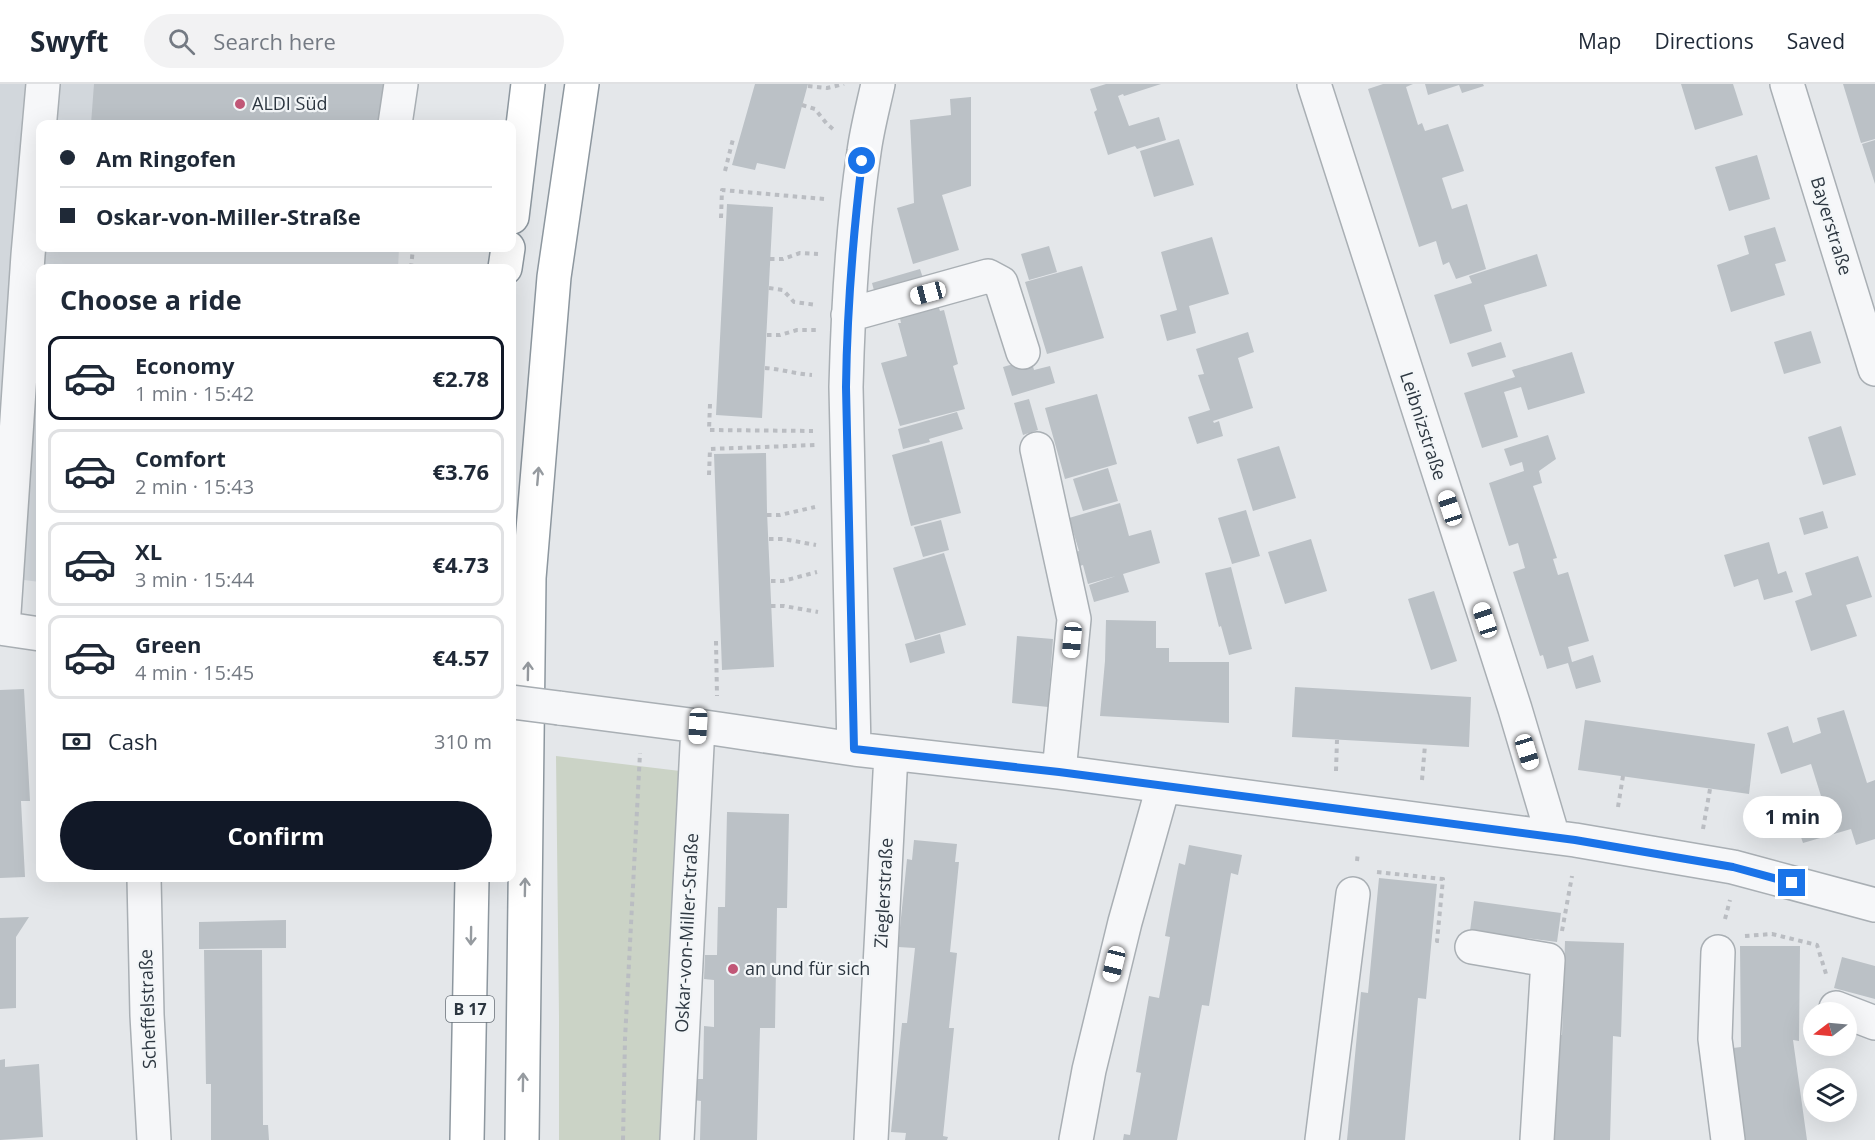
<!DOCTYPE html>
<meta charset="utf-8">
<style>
body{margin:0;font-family:"Open Sans",sans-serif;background:#f2f2f3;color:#1f2937;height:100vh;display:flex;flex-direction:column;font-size:22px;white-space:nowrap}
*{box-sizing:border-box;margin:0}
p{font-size:20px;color:#747a83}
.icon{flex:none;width:33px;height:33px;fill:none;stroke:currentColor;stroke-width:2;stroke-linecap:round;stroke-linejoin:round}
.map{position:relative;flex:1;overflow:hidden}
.side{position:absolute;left:36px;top:180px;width:480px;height:618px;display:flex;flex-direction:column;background:#fff;border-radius:12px;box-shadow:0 6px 24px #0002}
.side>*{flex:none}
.guide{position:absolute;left:36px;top:36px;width:480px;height:132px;border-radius:12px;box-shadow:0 6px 24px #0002;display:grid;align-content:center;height:132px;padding:0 24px;background:#fff}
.needle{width:39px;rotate:254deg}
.tools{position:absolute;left:1803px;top:918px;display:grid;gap:12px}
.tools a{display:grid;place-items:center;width:54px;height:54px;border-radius:50%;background:#fff;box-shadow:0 6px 24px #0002;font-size:30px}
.end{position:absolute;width:27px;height:27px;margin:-14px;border:8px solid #1a73e8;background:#fff;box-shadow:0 0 0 3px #fff}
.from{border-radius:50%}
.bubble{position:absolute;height:42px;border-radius:21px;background:#fff;box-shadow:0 6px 24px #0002;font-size:20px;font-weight:700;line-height:42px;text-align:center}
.car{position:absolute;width:18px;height:36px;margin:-18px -9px;border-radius:8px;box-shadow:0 0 4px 2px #0007;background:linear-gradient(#fff 24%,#345 0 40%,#fff 0 76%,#345 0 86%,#fff 0)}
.guide b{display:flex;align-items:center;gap:21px;height:57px;font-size:22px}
.guide b+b{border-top:2px solid #e0e1e3}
.guide i{width:15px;height:15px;background:#1f2937}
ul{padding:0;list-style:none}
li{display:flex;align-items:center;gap:18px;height:84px;margin:0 12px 9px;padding:0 12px;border:3px solid #e0e1e3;border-radius:12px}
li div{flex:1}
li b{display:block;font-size:22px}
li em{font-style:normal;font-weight:700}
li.selected{border-color:#111827}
li>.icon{width:54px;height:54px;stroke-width:1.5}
h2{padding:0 24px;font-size:27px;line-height:72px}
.pay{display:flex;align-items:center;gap:15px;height:66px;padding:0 24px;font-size:22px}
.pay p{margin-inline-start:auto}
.cta{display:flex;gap:12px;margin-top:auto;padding:12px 24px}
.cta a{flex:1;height:69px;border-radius:36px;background:#111827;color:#fff;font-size:24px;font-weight:700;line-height:69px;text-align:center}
header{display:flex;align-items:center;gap:36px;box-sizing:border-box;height:84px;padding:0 30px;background:#fff;border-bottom:2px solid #e0e1e3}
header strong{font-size:28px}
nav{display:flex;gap:33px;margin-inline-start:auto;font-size:21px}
.search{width:420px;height:54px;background:#f2f2f3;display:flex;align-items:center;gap:15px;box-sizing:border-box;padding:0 21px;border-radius:33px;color:#747a83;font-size:22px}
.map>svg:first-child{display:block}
</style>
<header>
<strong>Swyft</strong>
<div class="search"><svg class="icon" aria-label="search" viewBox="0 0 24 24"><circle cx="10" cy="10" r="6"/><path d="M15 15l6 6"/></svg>Search here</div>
<nav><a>Map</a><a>Directions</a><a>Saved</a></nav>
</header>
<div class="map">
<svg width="1875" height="1056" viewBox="0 0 1875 1056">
<rect width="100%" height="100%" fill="#e4e7ea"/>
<path fill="#d2d7dc" d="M0 0H416L410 40H40V164H399L398 184H40V498L0 493Z"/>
<path fill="#cbd3c6" d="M556 672 680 687 663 1056H559V931Z"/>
<path fill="#bbc1c6" d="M94 0H389L386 40H91Z
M755 0H808L785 85 757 79 755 86 732 81Z
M1106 0H1161L1124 12 1123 10 1118 12 1129 42 1159 33 1166 56 1137 65 1135 62 1108 71 1094 28 1097 26 1090 5Z
M1383 0H1413L1406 3 1418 41 1422 39 1425 47 1448 40 1464 87 1442 94 1452 125 1467 120 1486 185 1456 195 1449 178 1443 181 1436 157 1419 163 1368 5Z
M1425 0H1483L1484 2 1462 9 1459 1 1428 11Z
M1681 0H1733L1743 31 1695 46Z
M1843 0H1875V55L1861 59Z
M971 13V102L942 111 959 166 913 180 897 124 914 119 910 36 951 31 950 15Z
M1179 55 1194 101 1154 113 1140 67Z
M1875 56V100L1862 60Z
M1757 71 1770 115 1729 127 1715 83Z
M727 120 773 123 762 334 716 331Z
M1775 143 1786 177 1775 180 1785 211 1731 228 1717 181 1749 170 1744 152Z
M1212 153 1229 210 1189 222 1196 249 1167 257 1160 231 1177 226 1161 168Z
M1049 162 1057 188 1029 196 1021 170Z
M1537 170 1547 202 1484 221 1492 247 1450 260 1434 211 1472 199 1469 192Z
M1082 182 1104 254 1047 270 1025 198Z
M920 185 925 200 876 214 872 199Z
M936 215 940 227 944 226 958 280 953 282 965 325 900 342 881 279 907 272 898 239H901L898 226Z
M1811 247 1821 279 1784 290 1774 258Z
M1248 248 1254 268 1238 274 1253 324 1213 337 1214 339 1219 337 1223 352 1197 360 1188 333 1210 326 1198 291 1204 290 1196 265Z
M1501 258 1506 273 1472 283 1467 269Z
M1572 268 1585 309 1528 326 1521 303 1504 308 1518 353 1482 364 1464 309 1515 293 1512 286Z
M1031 275 1034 286 1050 282 1055 299 1012 312 1003 283Z
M1097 310 1117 380 1065 395 1045 324Z
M1029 315 1038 346 1023 351 1014 319Z
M957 328 963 345 929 355 930 358 903 365 898 345Z
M1841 342 1856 391 1823 401 1808 353Z
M1548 351 1556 375 1539 387 1542 399 1533 402 1557 474 1553 475 1558 491 1568 488 1589 557 1568 563 1572 578 1593 571 1601 598 1576 605 1568 579 1547 585 1543 571 1540 572 1513 488 1525 484 1518 459 1509 462 1489 399 1524 387 1522 378 1510 382 1504 365Z
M942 357 961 429 911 442 892 371Z
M1279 362 1296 414 1253 427 1237 375Z
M766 369 767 428 774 583 722 586 714 370Z
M1108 384 1118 417 1083 427 1073 395Z
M1120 419 1129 452 1151 446 1160 479 1123 490 1129 508 1094 518 1089 501 1116 492 1088 500 1083 481 1076 483 1072 469 1079 467 1069 434Z
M1246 426 1260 472 1232 480 1218 434Z
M1823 427 1828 444 1804 451 1799 434Z
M941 436 949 466 923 473 914 443Z
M1311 455 1327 507 1285 520 1268 468Z
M1769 458 1778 490 1786 487 1793 508 1764 516 1758 495 1734 503 1724 471Z
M944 469 966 541 915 556 893 484Z
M1858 472 1872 513 1846 521 1857 552 1811 567 1795 517 1812 511 1805 489Z
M1231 483 1252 565 1229 571 1221 542 1219 543 1205 489Z
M1434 507 1457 577 1431 586 1408 515Z
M1106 536 1156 537V564H1169V578H1229V639L1100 632 1105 577Z
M940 550 945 569 910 579 905 560Z
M1017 552 1053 555 1048 623 1012 619Z
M1295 603 1471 613 1469 663 1292 653Z
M24 605 30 717H21L25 793 0 794V606Z
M1844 626 1867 699 1875 696V755L1856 761 1851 745 1803 759 1794 733 1826 723 1822 712H1821L1811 680 1781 690 1767 649 1788 642 1793 659 1821 649 1817 634Z
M1585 636 1755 660 1749 710 1578 686Z
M727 728 789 730 787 824H777L775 944H760L757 1056H700L701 1017 693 1016 694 995H703L704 942 714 943V896L704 895 705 871H717L718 823H725Z
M914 756 957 760 955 778H959L950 868 957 869 949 944H954L943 1052 948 1053 947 1056H905L906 1049 891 1048 902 939H907L915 864 898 863 907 775 912 776Z
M1189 761 1242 771 1238 791 1231 789 1209 922 1202 921 1177 1056H1123L1124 1050 1130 1051 1141 989 1136 988 1149 912 1159 914 1170 853 1165 852 1172 815 1179 779 1185 781Z
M1379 794 1437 800 1426 915 1418 914 1405 1056H1347L1361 908 1368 909Z
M1474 817 1561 829 1557 858 1470 847Z
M29 833 16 853V924L0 925V834Z
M286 836V864L199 865V838Z
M1565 857 1624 859 1621 953 1613 952 1610 1056H1549L1552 950 1562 951Z
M1740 862H1800L1799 957 1793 956 1807 1056H1745L1733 964 1741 963Z
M204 866H262L263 1041H268L269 1056H211V1000H206Z
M1842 873 1875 882V915L1834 904Z
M5 975V983L39 980 43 1053 0 1056V976Z"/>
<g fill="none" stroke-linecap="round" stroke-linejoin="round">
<defs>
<path id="minor" d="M1314 0 1515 625 1553 753
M1787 0 1875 285
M395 40 401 0
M848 231 988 192 1001 199 1023 268
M1037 365 1074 535 1059 688
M0 544 40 550
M3 544 28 171 43 0
M559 624 698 642 854 665 1059 688 1575 756 1733 783 1875 821
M854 665 846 303C848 224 852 146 864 68 867 45 873 23 878 0
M144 794 147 931 154 1056
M1472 863 1548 876 1537 1056
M1718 868 1715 955 1728 1056
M1836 924 1875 939
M677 1056 698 642
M871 1056 891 670
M1076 1056 1089 986 1125 838 1163 703
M1322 1056 1353 810"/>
<path id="highway" d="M512 133 528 0
M505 184 508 164
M467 1056 472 794
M522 1056 529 494 554 193 582 0"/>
</defs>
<use href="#minor" stroke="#a9afb4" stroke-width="36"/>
<use href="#highway" stroke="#8d979f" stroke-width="36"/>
<path stroke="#babdc2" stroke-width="4" stroke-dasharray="4.5 4.5" stroke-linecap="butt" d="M808 2 827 4 844 0
M802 21 815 25 827 40 834 46
M725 87 733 55
M721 134 722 106 824 115
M770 175H783L800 169 818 170
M411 184 413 164
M769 204 783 206 794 218 817 221
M767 251H780L797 246H816
M765 284C781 285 796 290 812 291
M710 320 709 346 813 347
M709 391 710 365 815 361
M767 431H780L815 423
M769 455H783L816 461
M771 497H783L817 488
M771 522H784L818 528
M716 557 717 612
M1336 687 1337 656
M1422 696 1425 661
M1618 723 1623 692
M1703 745 1710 705
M1357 777 1358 768
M1377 788 1443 795 1437 857H1439
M1725 835 1730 816
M1562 847 1572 792
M1745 852 1772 850 1817 861 1827 893
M623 1056 625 955 640 669"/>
<use href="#minor" stroke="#f6f7f9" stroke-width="33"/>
<use href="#highway" stroke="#fff" stroke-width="33"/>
<defs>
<path id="minor-bridge" d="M512 618 559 624"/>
</defs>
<use href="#minor-bridge" stroke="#a9afb4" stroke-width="36" stroke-linecap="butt"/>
<use href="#minor-bridge" stroke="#f6f7f9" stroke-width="33"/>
</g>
<defs><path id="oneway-shaft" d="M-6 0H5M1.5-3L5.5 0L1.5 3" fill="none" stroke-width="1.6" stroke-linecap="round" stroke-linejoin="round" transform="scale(1.5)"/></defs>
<g stroke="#969ba0">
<use href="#oneway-shaft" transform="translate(538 392) rotate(-85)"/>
<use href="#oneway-shaft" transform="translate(528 587) rotate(-89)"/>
<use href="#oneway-shaft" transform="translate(525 803) rotate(-89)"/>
<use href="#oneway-shaft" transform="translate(471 852) rotate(91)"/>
<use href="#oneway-shaft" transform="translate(523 998) rotate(-89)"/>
</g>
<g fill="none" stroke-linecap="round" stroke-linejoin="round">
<path stroke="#1a73e8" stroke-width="8" d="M862 77C853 152 847 227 846 303L854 665 1059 688 1575 756 1733 783 1792 799"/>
</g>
<g fill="#c15777" stroke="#f3f6f8" stroke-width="2">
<circle cx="240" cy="20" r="6"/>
<circle cx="733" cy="885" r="6"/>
</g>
<g text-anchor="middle" stroke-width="4.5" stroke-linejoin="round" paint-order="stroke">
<rect fill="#f3f6f8" stroke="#687078" stroke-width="1.5" x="446" y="912" width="48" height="26" rx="4.5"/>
<g font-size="16" font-weight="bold" fill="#2d3741">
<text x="470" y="931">B 17</text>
</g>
<g font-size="18" fill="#2d3741" stroke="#f3f6f8" text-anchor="start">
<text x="252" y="26">ALDI Süd</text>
<text x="745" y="891">an und für sich</text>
</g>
<g font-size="18" fill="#2d3741" stroke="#f3f6f8">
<text transform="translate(1831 142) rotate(73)" y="6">Bayerstraße</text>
<text transform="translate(1423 342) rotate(72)" y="6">Leibnizstraße</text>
<text transform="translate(884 809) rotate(-87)" y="6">Zieglerstraße</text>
<text transform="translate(687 849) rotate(-87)" y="6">Oskar-von-Miller-Straße</text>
<text transform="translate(148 925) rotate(-92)" y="6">Scheffelstraße</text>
</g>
</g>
</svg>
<div class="tools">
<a><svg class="needle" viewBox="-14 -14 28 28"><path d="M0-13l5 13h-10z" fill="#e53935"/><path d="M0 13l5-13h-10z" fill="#747a83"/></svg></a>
<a><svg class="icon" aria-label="layers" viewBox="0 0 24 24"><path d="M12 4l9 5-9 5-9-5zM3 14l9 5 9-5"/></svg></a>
</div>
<i class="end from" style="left:862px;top:77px"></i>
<i class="end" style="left:1792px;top:799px"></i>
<div class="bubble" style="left:1743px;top:712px;width:99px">1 min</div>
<i class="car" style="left:928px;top:209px;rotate:255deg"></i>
<i class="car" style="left:1450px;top:424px;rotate:342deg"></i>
<i class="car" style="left:1485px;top:536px;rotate:342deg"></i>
<i class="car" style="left:1072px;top:556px;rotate:185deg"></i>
<i class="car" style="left:698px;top:642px;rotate:183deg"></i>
<i class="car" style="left:1527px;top:668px;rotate:163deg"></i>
<i class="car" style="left:1114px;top:880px;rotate:194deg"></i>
<div class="guide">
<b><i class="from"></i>Am Ringofen</b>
<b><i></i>Oskar-von-Miller-Straße</b>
</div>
<section class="side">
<h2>Choose a ride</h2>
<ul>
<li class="selected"><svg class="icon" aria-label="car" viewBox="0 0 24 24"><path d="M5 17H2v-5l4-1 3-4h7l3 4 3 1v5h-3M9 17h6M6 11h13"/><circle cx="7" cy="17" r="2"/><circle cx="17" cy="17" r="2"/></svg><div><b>Economy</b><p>1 min · 15:42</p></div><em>€2.78</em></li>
<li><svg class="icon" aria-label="car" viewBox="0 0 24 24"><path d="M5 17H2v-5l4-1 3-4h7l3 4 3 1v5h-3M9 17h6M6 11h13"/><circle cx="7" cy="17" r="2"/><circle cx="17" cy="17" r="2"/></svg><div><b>Comfort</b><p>2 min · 15:43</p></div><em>€3.76</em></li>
<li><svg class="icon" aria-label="car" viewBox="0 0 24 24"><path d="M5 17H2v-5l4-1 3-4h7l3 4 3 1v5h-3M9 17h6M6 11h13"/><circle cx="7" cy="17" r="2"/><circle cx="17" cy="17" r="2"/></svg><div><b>XL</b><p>3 min · 15:44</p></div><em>€4.73</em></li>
<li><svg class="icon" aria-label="car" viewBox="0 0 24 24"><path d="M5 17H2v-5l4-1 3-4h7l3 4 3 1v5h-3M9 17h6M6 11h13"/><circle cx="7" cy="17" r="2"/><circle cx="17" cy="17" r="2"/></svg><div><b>Green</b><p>4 min · 15:45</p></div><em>€4.57</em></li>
</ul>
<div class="pay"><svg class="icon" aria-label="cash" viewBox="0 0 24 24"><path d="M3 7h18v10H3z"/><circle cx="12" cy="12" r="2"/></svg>Cash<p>310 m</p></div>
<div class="cta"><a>Confirm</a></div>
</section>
</div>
